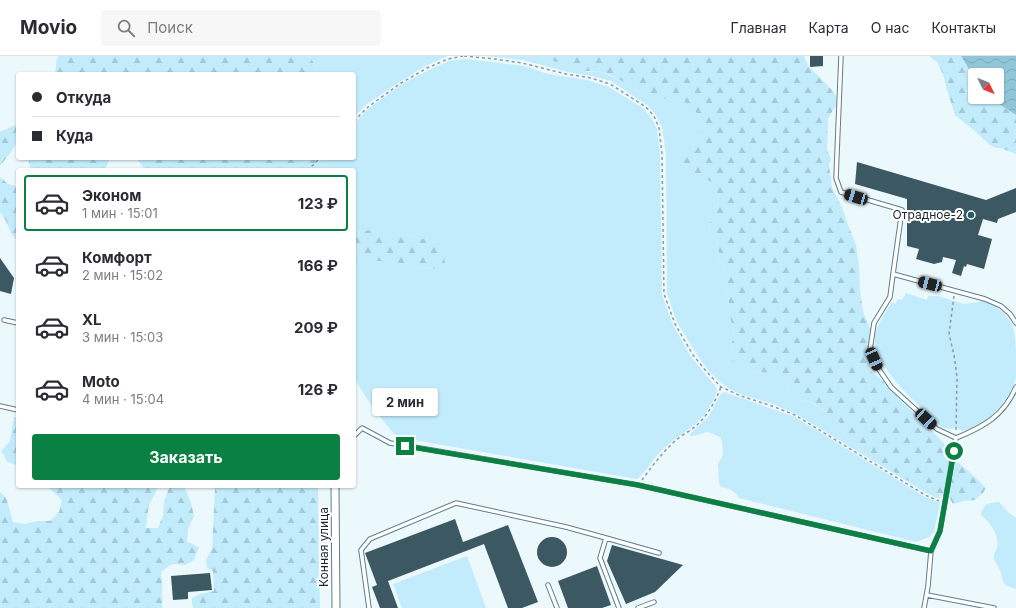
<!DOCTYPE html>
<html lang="ru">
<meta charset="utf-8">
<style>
body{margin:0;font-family:Inter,sans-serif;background:#f7f7f7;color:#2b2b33;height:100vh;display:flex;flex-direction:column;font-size:15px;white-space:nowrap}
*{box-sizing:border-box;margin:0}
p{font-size:13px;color:#7c7c81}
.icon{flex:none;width:22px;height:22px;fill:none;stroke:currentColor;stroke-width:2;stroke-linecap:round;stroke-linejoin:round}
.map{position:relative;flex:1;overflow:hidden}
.details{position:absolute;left:16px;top:112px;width:340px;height:320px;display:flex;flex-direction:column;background:#fff;border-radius:4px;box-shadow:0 1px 3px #0004}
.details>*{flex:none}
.banner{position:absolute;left:16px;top:16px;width:340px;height:88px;border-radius:4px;box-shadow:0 1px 3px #0004;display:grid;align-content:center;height:88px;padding:0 16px;background:#fff}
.needle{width:26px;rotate:133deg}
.buttons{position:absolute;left:968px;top:12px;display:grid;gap:8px}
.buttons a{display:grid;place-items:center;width:36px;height:36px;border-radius:4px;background:#fff;box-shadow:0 1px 3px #0004;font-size:20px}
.end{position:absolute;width:18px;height:18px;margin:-9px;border:5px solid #0b8043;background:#fff;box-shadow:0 0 0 2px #fff}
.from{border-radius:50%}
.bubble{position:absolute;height:28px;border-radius:4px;background:#fff;box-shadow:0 1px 3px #0004;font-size:13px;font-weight:700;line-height:28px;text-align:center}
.car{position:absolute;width:12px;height:24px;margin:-12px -6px;border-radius:5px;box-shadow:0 0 3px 1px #0007;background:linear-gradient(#222 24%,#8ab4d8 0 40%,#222 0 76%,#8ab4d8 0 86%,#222 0)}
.banner b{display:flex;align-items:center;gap:14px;height:38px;font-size:15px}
.banner b+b{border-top:1px solid #e1e1e2}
.banner i{width:10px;height:10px;background:#2b2b33}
ul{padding:7px 0 0;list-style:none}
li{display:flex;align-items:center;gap:12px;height:56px;margin:0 8px 6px;padding:0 8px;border:2px solid transparent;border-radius:4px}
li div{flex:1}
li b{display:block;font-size:15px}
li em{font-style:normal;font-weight:700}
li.on{border-color:#0b8043}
li>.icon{width:36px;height:36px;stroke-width:1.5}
.cta{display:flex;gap:8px;margin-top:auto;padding:8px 16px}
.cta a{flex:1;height:46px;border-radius:4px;background:#0b8043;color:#fff;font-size:16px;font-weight:700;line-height:46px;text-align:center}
header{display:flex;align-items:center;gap:24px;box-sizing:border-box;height:56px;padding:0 20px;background:#fff;border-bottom:1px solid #e1e1e2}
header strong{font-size:19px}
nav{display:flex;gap:22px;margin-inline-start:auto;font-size:14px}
.search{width:280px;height:36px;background:#f7f7f7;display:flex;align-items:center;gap:10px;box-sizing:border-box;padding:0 14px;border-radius:4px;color:#7c7c81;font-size:15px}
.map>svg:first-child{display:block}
</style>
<header>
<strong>Movio</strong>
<div class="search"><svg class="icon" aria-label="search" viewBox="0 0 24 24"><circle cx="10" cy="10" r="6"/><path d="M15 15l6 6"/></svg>Поиск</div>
<nav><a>Главная</a><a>Карта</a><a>О нас</a><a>Контакты</a></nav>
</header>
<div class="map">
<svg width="1016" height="552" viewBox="0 0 1016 552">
<defs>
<pattern id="forest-firs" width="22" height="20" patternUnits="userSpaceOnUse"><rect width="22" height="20" fill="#c2ebfb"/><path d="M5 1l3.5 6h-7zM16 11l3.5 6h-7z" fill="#a6c9d7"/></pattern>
<pattern id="water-waves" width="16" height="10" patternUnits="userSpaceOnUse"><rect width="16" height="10" fill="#91c6d9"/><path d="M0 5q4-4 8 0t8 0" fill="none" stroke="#7caaba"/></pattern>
</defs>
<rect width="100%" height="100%" fill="#ebf8fc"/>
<path fill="#c2ebfb" d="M310 0H448L427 9 401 25 367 48 354 61V18H316L315 10Z
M486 0H540L573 12 589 16 598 15 622 25 648 42 661 43 674 42 688 47 697 57 703 68 699 82 689 88 692 116 705 122 714 128 718 141 717 157 709 170 710 177 717 184 720 204 726 217 730 260 734 277 731 292 741 308 749 314 776 318 784 322 789 335 799 343 812 347 829 358 840 367 844 378 862 396 909 425 941 438 940 443 926 437 796 358 773 348 743 339 731 334 719 325 708 314 696 297 677 266 667 237 666 98 662 71 656 59 647 49 611 25 591 20 568 16 523 4Z
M465 3 524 10 548 18 587 24 609 31 644 53 652 63 657 73 660 98 662 239 673 269 691 301 716 331 717 335C714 342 711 350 706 357 693 373 673 382 659 397 651 406 647 415 637 423L397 381 375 355 354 322V202L371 205H390L423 212 436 213 437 187 425 183 406 180H389L382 175 371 174 354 176V114H323L319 106 323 102H354V68L368 53 402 28 429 14 449 5Z
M906 237 927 244 928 240H938L964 248 980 246 981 244C1011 256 1016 268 1016 300 1016 307 1016 315 1016 321 1012 341 992 363 974 371 970 373 966 374 962 375L956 371 950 373 943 372C922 352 871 310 875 279 876 270 887 254 892 246L895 248 898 243 902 244Z
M724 336 795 361 925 441 940 447 934 476 929 481 916 486 912 485 739 442C733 434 731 433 721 431L719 427 718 408 723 399 722 385 720 381 708 376 692 380 689 379 709 360 720 339Z
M999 446 1009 457 1016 462V533C999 528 1005 527 1000 514 999 510 995 507 994 503 993 499 996 495 997 491 1000 480 990 466 981 459 983 447 989 447 999 446Z
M467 500 486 552H402L393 528Z"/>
<path fill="url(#forest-firs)" d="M58 0H310L315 10 316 18H55C57 11 55 7 58 0Z
M540 0H804L808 10 831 33 836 40 837 49 833 54 828 63 827 94 831 103 829 109 832 132 843 154 848 169 856 189 859 210 860 234 863 256 871 274 867 295 869 314 882 324 890 334 944 387 949 397 959 407 974 420 986 432 983 437 975 444 964 445 953 448 949 441 932 435 909 425 862 396 844 378 840 367 829 358 813 347 799 343 789 335 784 322 776 318 749 314 741 308 733 306 731 292 734 277 730 260 726 217 720 204 717 184 710 177 709 170 717 157 718 141 714 128 705 122 692 116 683 108 682 95 689 88 699 82 703 68 697 57 687 47 674 42 661 43 648 42 622 25 610 19 598 15H581Z
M929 0H961L966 8 975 25V41H990L994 45 1016 59V98L1001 92H997L990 89 977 77 955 59 947 34 944 21 938 7Z
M15 69 18 71V85L11 96 0 110V76Z
M28 102H110L105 114H31Z
M137 102H318L323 114H145Z
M0 121 8 128 16 130 18 129V186L11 177 6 165 0 156Z
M371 174 382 175 389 180H406L425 183 437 187 444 195 445 208 436 213 423 212 390 205H371L354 202V176Z
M14 361 18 362V410L8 406 1 395 10 385Z
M47 430H157C157 436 153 440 151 445 147 454 147 463 146 472H158L163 460 164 445 170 430H184L191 447 194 460 188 473 187 486 199 491 194 504 185 509 172 508 161 516 162 529V552H0V436L6 441 13 466 25 468 38 465H50L59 456 62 444Z
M215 430H318L320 552H193L192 548V542L200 538 214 535 213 515 207 512 206 504 212 493Z"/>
<path fill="url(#water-waves)" d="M961 0H1016V59L994 45 990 41H997V19H975V25L966 8Z"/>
<path fill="#3c5862" d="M810 0H823V10L810 11Z
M857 106 986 144 1016 132V156L998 163 997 167 983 163 978 179 992 183 984 213 967 208 966 211 964 210 961 220 952 217 956 204 943 201 942 206 934 208 916 203 919 193 907 190V143L855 128Z
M0 202 14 222 11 238 0 235Z
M455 463 463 486 508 469 538 546 522 552H508L484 488 388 525 398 552H380L372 531 377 529 365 497Z
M537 496a15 15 0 1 1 30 0a15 15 0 1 1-30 0Z
M612 489 683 509 655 536 626 548 607 505Z
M597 510 611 549 602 552H568L558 525Z
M210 517 212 534 188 536V543L173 544 171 520Z"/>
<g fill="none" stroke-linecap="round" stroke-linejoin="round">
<defs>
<path id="lane" d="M841 0 836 122 841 136 902 154 893 218 890 241 874 267 870 294 878 312 891 331 937 373 956 382 940 475 931 495 928 530 924 552
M893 218 985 243 1001 250 1010 258 1016 267
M4 264 18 267
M0 350 18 354
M354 380 362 372 390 387 638 429 931 495
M956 382C983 371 1004 360 1016 331
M548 529 557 552
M927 539 994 552
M369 552 361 494 370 483 456 447 566 471 606 482
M619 552 600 502 606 482 659 497
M638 552 654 546"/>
<path id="street" d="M335 430 336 552"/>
</defs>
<use href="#lane" stroke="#617e88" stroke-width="5.5"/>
<use href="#street" stroke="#617e88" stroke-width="9"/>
<path stroke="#8e9a9f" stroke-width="1.5" stroke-dasharray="3 3" stroke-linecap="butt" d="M464 0 495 3 522 7 566 18 591 22 610 28 646 51 654 60 659 72 662 98 664 238 675 268 693 299 706 315 721 331 741 340 772 350 795 359 925 439 939 445
M354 65 368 51 401 27 427 12 448 3 463 0
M307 114 312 110 320 102
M954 240 949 278 954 299 957 321 956 375
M642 424C652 410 663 396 676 384 682 379 690 375 696 370 708 359 715 346 721 331"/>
<use href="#lane" stroke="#fff" stroke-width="3.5"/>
<use href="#street" stroke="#fff" stroke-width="7"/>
</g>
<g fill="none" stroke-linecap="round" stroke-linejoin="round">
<path stroke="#0b8043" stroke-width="5" d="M405 390 638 429 931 495 940 475 954 395"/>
</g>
<circle fill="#1c5e72" stroke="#fff" stroke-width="1.5" cx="971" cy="159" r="4"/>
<g text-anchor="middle" stroke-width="4" stroke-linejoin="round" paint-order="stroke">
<g font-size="12" fill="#1a262b" stroke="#fff" text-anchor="end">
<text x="963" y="163">Отрадное-2</text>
</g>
<g font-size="12" fill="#1a262b" stroke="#fff">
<text transform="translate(324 491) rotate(-90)" y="4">Конная улица</text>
</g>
</g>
</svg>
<div class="buttons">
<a><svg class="needle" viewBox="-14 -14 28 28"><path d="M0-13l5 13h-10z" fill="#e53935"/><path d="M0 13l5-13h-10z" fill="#7c7c81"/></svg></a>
</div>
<i class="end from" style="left:954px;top:395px"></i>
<i class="end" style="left:405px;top:390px"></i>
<div class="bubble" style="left:372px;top:332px;width:66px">2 мин</div>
<i class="car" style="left:856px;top:141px;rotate:287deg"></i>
<i class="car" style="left:930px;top:228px;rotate:285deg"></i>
<i class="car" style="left:874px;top:303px;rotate:156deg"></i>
<i class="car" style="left:926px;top:363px;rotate:133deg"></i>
<div class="banner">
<b><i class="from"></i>Откуда</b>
<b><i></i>Куда</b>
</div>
<section class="details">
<ul>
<li class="on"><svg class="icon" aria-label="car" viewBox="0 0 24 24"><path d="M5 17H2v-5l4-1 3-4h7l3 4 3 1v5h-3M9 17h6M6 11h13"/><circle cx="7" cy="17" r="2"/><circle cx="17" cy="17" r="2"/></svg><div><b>Эконом</b><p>1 мин · 15:01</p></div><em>123 ₽</em></li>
<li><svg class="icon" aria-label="car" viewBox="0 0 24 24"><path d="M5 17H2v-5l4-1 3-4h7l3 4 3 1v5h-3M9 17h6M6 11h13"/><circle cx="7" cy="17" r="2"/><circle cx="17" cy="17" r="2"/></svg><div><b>Комфорт</b><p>2 мин · 15:02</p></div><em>166 ₽</em></li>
<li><svg class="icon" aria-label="car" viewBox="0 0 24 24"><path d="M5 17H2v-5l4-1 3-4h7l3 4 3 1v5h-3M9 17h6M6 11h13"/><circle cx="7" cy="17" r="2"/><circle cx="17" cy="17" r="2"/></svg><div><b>XL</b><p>3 мин · 15:03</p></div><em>209 ₽</em></li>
<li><svg class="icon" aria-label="car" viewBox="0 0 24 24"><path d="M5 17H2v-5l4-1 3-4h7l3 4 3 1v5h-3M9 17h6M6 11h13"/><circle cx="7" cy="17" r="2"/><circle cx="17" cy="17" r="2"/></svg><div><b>Moto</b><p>4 мин · 15:04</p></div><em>126 ₽</em></li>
</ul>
<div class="cta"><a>Заказать</a></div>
</section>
</div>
